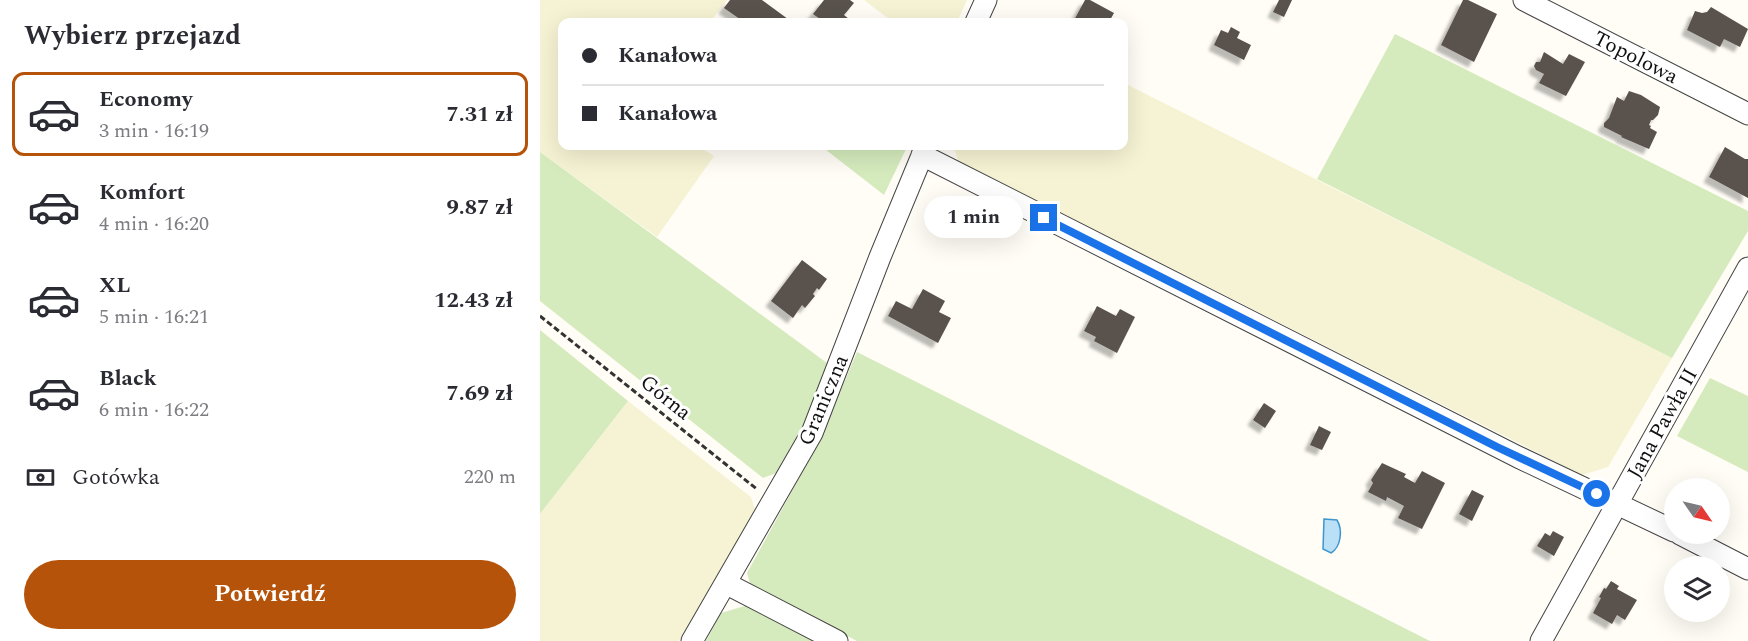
<!DOCTYPE html>
<html lang="pl">
<meta charset="utf-8">
<style>
body{margin:0;font-family:Spectral,serif;background:#f2f2f3;color:#2b2b33;height:100vh;display:flex;flex-direction:column;font-size:22px;white-space:nowrap}
*{box-sizing:border-box;margin:0}
p{font-size:20px;color:#7c7c81}
.icon{flex:none;width:33px;height:33px;fill:none;stroke:currentColor;stroke-width:2;stroke-linecap:round;stroke-linejoin:round}
.map{position:relative;flex:1;overflow:hidden}
.drawer{display:flex;flex-direction:column;background:#fff;width:540px}
.drawer>*{flex:none}
.banner{position:absolute;left:18px;top:18px;width:570px;height:132px;border-radius:12px;box-shadow:0 6px 24px #0002;display:grid;align-content:center;height:132px;padding:0 24px;background:#fff}
.needle{width:39px;rotate:124deg}
.controls{position:absolute;left:1124px;top:478px;display:grid;gap:12px}
.controls a{display:grid;place-items:center;width:66px;height:66px;border-radius:50%;background:#fff;box-shadow:0 6px 24px #0002;font-size:30px}
.end{position:absolute;width:27px;height:27px;margin:-14px;border:8px solid #1a73e8;background:#fff;box-shadow:0 0 0 3px #fff}
.from{border-radius:50%}
.bubble{position:absolute;height:42px;border-radius:21px;background:#fff;box-shadow:0 6px 24px #0002;font-size:20px;font-weight:700;line-height:42px;text-align:center}
.banner b{display:flex;align-items:center;gap:21px;height:57px;font-size:22px}
.banner b+b{border-top:2px solid #e1e1e2}
.banner i{width:15px;height:15px;background:#2b2b33}
ul{padding:0;list-style:none}
li{display:flex;align-items:center;gap:18px;height:84px;margin:0 12px 9px;padding:0 12px;border:3px solid transparent;border-radius:12px}
li div{flex:1}
li b{display:block;font-size:22px}
li em{font-style:normal;font-weight:700}
li.selected{border-color:#b45309}
li>.icon{width:54px;height:54px;stroke-width:1.5}
h2{padding:0 24px;font-size:27px;line-height:72px}
.pay{display:flex;align-items:center;gap:15px;height:66px;padding:0 24px;font-size:22px}
.pay p{margin-inline-start:auto}
.primary-button{display:flex;gap:12px;margin-top:auto;padding:12px 24px}
.primary-button a{flex:1;height:69px;border-radius:36px;background:#b45309;color:#fff;font-size:24px;font-weight:700;line-height:69px;text-align:center}
main{display:flex;flex:1;min-height:0}
.map>svg:first-child{display:block}
</style>
<main>
<section class="drawer">
<h2>Wybierz przejazd</h2>
<ul>
<li class="selected"><svg class="icon" aria-label="car" viewBox="0 0 24 24"><path d="M5 17H2v-5l4-1 3-4h7l3 4 3 1v5h-3M9 17h6M6 11h13"/><circle cx="7" cy="17" r="2"/><circle cx="17" cy="17" r="2"/></svg><div><b>Economy</b><p>3 min · 16:19</p></div><em>7.31 zł</em></li>
<li><svg class="icon" aria-label="car" viewBox="0 0 24 24"><path d="M5 17H2v-5l4-1 3-4h7l3 4 3 1v5h-3M9 17h6M6 11h13"/><circle cx="7" cy="17" r="2"/><circle cx="17" cy="17" r="2"/></svg><div><b>Komfort</b><p>4 min · 16:20</p></div><em>9.87 zł</em></li>
<li><svg class="icon" aria-label="car" viewBox="0 0 24 24"><path d="M5 17H2v-5l4-1 3-4h7l3 4 3 1v5h-3M9 17h6M6 11h13"/><circle cx="7" cy="17" r="2"/><circle cx="17" cy="17" r="2"/></svg><div><b>XL</b><p>5 min · 16:21</p></div><em>12.43 zł</em></li>
<li><svg class="icon" aria-label="car" viewBox="0 0 24 24"><path d="M5 17H2v-5l4-1 3-4h7l3 4 3 1v5h-3M9 17h6M6 11h13"/><circle cx="7" cy="17" r="2"/><circle cx="17" cy="17" r="2"/></svg><div><b>Black</b><p>6 min · 16:22</p></div><em>7.69 zł</em></li>
</ul>
<div class="pay"><svg class="icon" aria-label="cash" viewBox="0 0 24 24"><path d="M3 7h18v10H3z"/><circle cx="12" cy="12" r="2"/></svg>Gotówka<p>220 m</p></div>
<div class="primary-button"><a>Potwierdź</a></div>
</section>
<div class="map">
<svg width="1208" height="641" viewBox="0 0 1208 641">
<defs>
<filter id="shadow"><feDropShadow dx="-5.5" dy="5.5" stdDeviation="1.5" flood-color="#0004"/></filter>
</defs>
<rect width="100%" height="100%" fill="#fffdf5"/>
<path fill="#f6f3d4" d="M0 0H187L170 22H22V146H158L174 156 117 237 0 152Z
M324 0H427L417 22H353Z
M584 83 1132 358 1068 467 1042 475 418 161 414 146H584Z
M88 401 211 497 216 512 139 641H0V514Z"/>
<path fill="#d5ebbd" d="M855 34 1208 211V231L1132 358 777 179Z
M281 146H361L366 149 344 195Z
M0 152 287 363 262 438 242 471 223 478 0 301Z
M0 330 88 401 0 514Z
M317 352 890 641H317L211 587 207 573 279 442Z
M1170 378 1208 396V472L1137 436Z
M208 605 278 641H166L181 613Z"/>
<path fill="#b9e0f7" stroke="#3f96cf" stroke-width="1.5" d="M784 519 797 520C803 530 801 547 791 553L783 549Z"/>
<path fill="#5a524d" filter="url(#shadow)" d="M190 0H222L252 22H204L184 8Z
M284 0H310L314 3 304 15 309 19 306 22H284L273 14Z
M545 0H550L574 13 569 22H533Z
M739 0H752L744 17 733 12Z
M923 0H928L957 14 934 62 901 45Z
M1171 7 1208 29 1200 47 1184 39 1180 47 1147 30 1155 11 1162 13 1167 12Z
M691 27 700 32 697 38 711 45 704 60 674 45 681 30 688 33Z
M1004 52 1023 64 1029 54 1045 62 1026 96 999 83 1004 74 996 70 994 66 996 62H1000Z
M1089 91 1101 95 1120 107 1118 115 1113 120H1111L1109 125 1111 126 1110 128 1117 132 1109 149 1081 137 1082 136 1064 127V123L1069 118 1077 97 1084 101Z
M1185 147 1205 159H1208V198L1169 177Z
M262 260 287 279 279 290 277 288 273 294 275 296 265 308 262 305 253 318 231 301Z
M383 289 405 301 399 312 411 318 398 343 348 316 356 301 372 309Z
M557 306 576 316 580 309 595 317 577 353 554 341 556 337 544 331Z
M724 403 736 411 725 428 713 420Z
M779 426 791 432 782 450 770 445Z
M842 463 866 474 864 477 875 483 882 471 905 483 882 529 858 518 864 506 847 497 846 501 828 492 833 483 831 480Z
M932 490 944 496 932 521 919 514Z
M1013 531 1024 537 1014 556 997 546 1005 533 1010 536Z
M1071 581 1079 586 1077 589 1097 600 1085 620 1077 615 1072 624 1053 613 1061 598 1059 597 1064 588 1066 589Z"/>
<g fill="none" stroke-linecap="round" stroke-linejoin="round">
<defs>
<path id="minor" d="M984 0 1208 114
M436 22 446 0
M382 155 978 457 1134 531
M1140 534 1208 569
M187 584 297 641
M152 641 272 433 340 257 386 146
M1001 641 1208 268"/>
</defs>
<use href="#minor" stroke="#444" stroke-width="23"/>
<path stroke="#333" stroke-width="3" stroke-dasharray="6 3" stroke-linecap="butt" d="M0 316 218 490"/>
<use href="#minor" stroke="#fff" stroke-width="21"/>
</g>
<g fill="none" stroke-linecap="round" stroke-linejoin="round">
<path stroke="#1a73e8" stroke-width="8" d="M504 218 957 447 1057 494"/>
</g>
<g text-anchor="middle" stroke-width="6" stroke-linejoin="round" paint-order="stroke">
<g font-size="21" fill="#111" stroke="#fff">
<text transform="translate(1096 57) rotate(27)" y="7">Topolowa</text>
<text transform="translate(126 397) rotate(39)" y="7">Górna</text>
<text transform="translate(283 400) rotate(-67)" y="7">Graniczna</text>
<text transform="translate(1122 423) rotate(-61)" y="7">Jana Pawła II</text>
</g>
</g>
</svg>
<div class="controls">
<a><svg class="needle" viewBox="-14 -14 28 28"><path d="M0-13l5 13h-10z" fill="#e53935"/><path d="M0 13l5-13h-10z" fill="#7c7c81"/></svg></a>
<a><svg class="icon" aria-label="layers" viewBox="0 0 24 24"><path d="M12 4l9 5-9 5-9-5zM3 14l9 5 9-5"/></svg></a>
</div>
<i class="end from" style="left:1057px;top:494px"></i>
<i class="end" style="left:504px;top:218px"></i>
<div class="bubble" style="left:384px;top:196px;width:99px">1 min</div>
<div class="banner">
<b><i class="from"></i>Kanałowa</b>
<b><i></i>Kanałowa</b>
</div>
</div>
</main>
